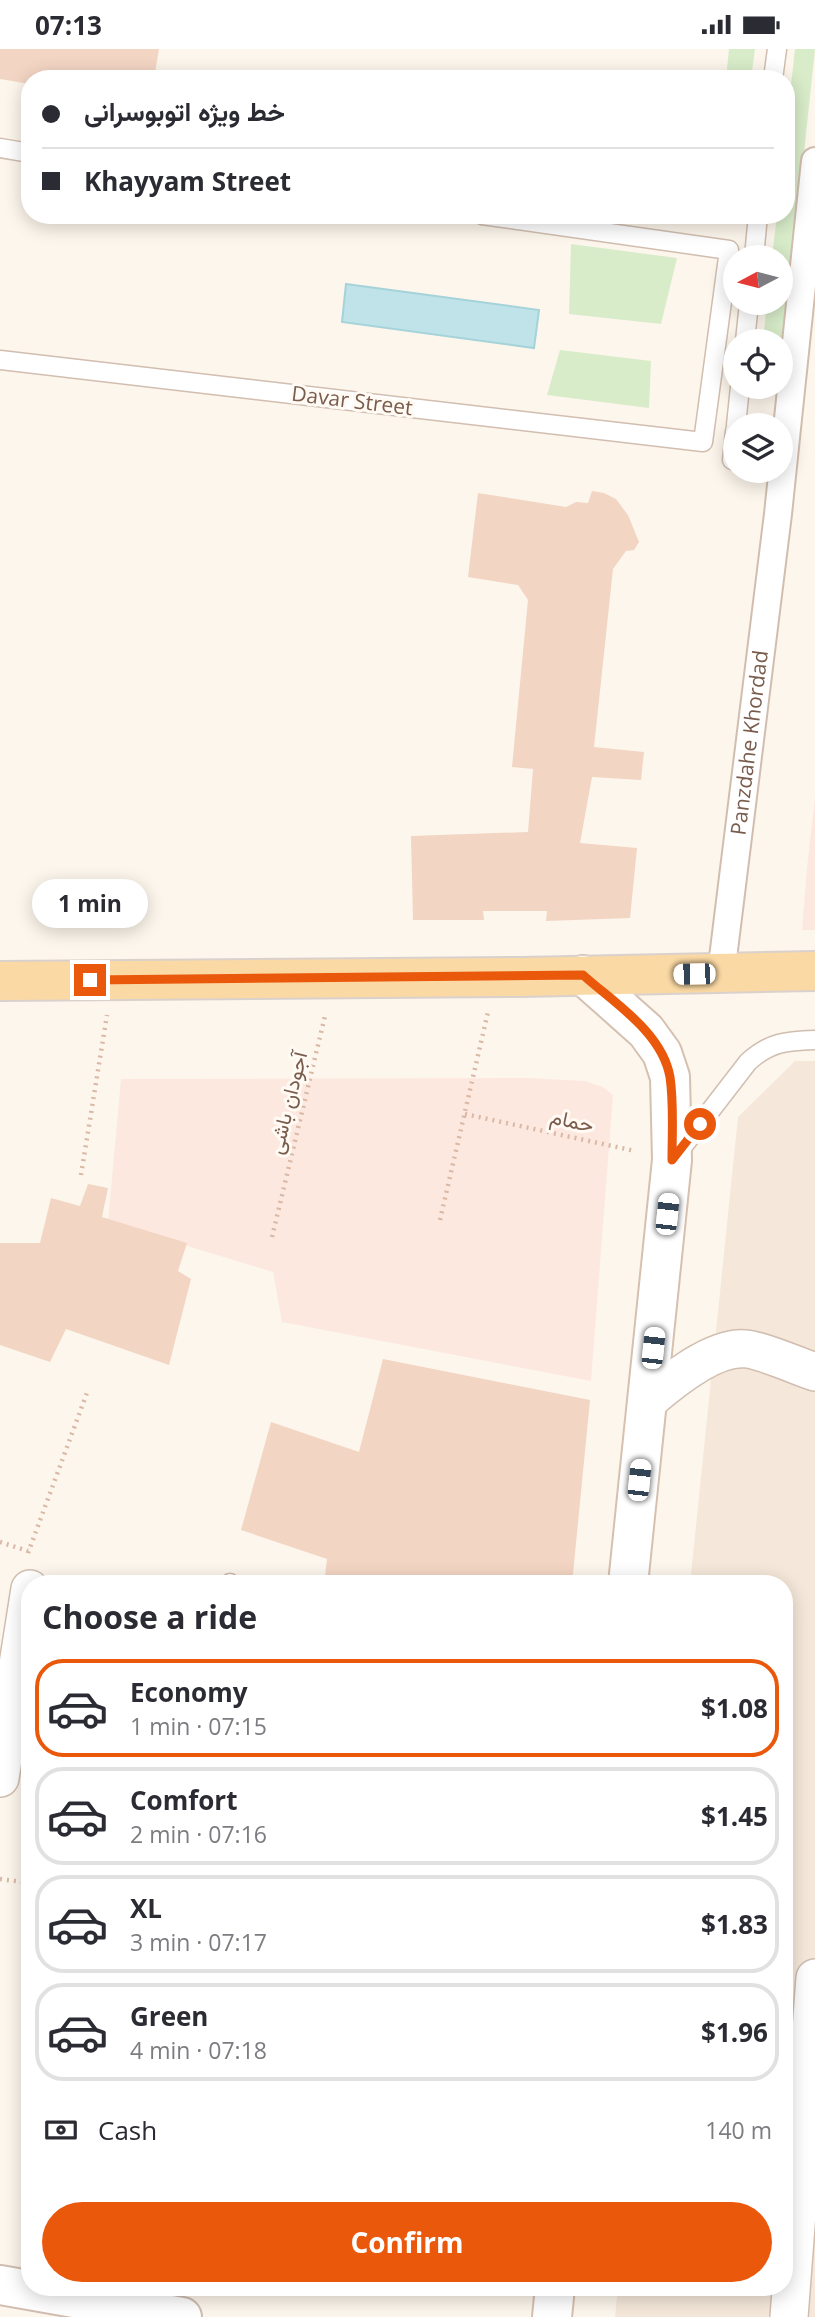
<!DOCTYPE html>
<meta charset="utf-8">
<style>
body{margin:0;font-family:"Open Sans",Vazirmatn,sans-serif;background:#f7f7f7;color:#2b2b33;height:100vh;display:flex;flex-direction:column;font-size:26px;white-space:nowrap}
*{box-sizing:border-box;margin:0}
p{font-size:23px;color:#7c7c81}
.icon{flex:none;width:38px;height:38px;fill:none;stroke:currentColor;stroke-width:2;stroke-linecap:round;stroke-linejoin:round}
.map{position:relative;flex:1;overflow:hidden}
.sheet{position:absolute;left:21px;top:1526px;width:772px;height:721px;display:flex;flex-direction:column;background:#fff;border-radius:28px;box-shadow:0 4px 18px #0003}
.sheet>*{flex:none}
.banner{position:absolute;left:21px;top:21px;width:774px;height:154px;border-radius:28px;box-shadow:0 4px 18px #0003;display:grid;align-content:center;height:154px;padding:0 21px;background:#fff}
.needle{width:46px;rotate:263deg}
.controls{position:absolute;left:723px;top:196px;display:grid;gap:14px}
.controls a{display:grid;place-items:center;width:70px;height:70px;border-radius:50%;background:#fff;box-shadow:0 4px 18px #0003;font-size:35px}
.end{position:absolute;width:32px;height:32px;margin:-16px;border:9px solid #ea580c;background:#fff;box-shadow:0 0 0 4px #fff}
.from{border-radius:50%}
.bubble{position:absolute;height:49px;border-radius:24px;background:#fff;box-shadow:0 4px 18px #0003;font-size:23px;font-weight:700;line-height:49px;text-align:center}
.car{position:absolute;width:21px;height:42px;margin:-21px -10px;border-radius:9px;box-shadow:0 0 5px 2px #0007;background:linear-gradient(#fff 24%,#345 0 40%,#fff 0 76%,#345 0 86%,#fff 0)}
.banner b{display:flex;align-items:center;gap:24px;height:66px;font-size:26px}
.banner b+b{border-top:2px solid #e1e1e2}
.banner i{width:18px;height:18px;background:#2b2b33}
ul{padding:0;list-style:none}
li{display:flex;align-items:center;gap:21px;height:98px;margin:0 14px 10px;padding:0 7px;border:4px solid #e1e1e2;border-radius:28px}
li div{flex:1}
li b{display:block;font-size:26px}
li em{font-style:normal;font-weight:700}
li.current{border-color:#ea580c}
li>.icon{width:63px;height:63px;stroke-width:1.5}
h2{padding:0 21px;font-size:32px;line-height:84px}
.pay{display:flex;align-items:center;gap:18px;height:77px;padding:0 21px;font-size:26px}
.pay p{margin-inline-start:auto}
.primary-button{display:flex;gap:14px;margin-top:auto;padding:14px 21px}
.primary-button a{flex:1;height:80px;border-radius:42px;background:#ea580c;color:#fff;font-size:28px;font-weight:700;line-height:80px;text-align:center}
.status{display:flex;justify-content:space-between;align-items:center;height:49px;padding:0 35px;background:#fff;direction:ltr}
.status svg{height:19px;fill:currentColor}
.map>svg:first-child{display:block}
</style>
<div class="status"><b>07:13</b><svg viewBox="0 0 49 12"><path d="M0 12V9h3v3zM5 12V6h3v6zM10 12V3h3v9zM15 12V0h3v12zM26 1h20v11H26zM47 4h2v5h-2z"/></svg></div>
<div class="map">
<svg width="815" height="2268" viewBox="0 0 815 2268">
<rect width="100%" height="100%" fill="#fdf6ec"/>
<path fill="#f5e8da" d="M795 1012H815V2268H615L618 2238H784V1535H690L738 1068Z"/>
<path fill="#fde8e0" d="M815 748V881H802L807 819Z
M529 1029 585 1032 603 1038 613 1046 591 1332 282 1273 273 1223 108 1173 121 1030Z"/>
<path fill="#d8ecc9" d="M729 0H755L751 30H726Z
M795 0H815L784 293 763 291 767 254H780V208H772L777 166H786V82Z
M571 195 677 209 661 275 569 265Z
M560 301 651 312 649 359 547 346Z"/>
<path fill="#bfe3e8" stroke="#a5d3da" stroke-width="2" d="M346 235 539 261 534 299 342 273Z"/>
<path fill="#f3d5c3" d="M0 0H159L154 30H30V35L0 30Z
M592 442 604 444 616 450 628 466 639 493 634 501 626 502 613 520 594 698 644 703 641 731 592 728 580 794 637 799 630 869 546 872 547 862H483L484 871H413L411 787 528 783 533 720 512 718 528 551 518 536 468 528 478 444 566 458 576 453 588 454Z
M88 1135 108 1139 102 1168 187 1194 178 1222 191 1230 169 1316 66 1280 50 1313 0 1296V1194H40L51 1149 80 1157Z
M383 1310 590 1351 572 1535H476L400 1527 399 1535H324L327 1510 241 1481 271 1373 359 1403Z"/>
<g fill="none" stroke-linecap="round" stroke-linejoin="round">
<defs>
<path id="service" d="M773 30 777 0
M0 99 30 104
M482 166 729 201
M754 208 758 166
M745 292 749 254
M0 311 703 393 729 201
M736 376 740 338
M732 411 735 382
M677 1105 748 1013C770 993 786 992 815 991
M230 1535V1534"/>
<g id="pedestrian">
<path id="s1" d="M721 925 778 465 815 112"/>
</g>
<path id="minor" d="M647 1353C670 1333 714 1296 747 1300 764 1302 797 1317 815 1323
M0 1729 30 1540
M789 2268 815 1929"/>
<path id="tertiary" d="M0 2236 182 2268"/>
<path id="secondary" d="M583 926 646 982 662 1004 670 1028 672 1111 628 1535
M552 2268 555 2238"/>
<path id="primary" d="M0 932 522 928 815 922"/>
</defs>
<use href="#service" stroke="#d1beb0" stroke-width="21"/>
<use href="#pedestrian" stroke="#d1beb0" stroke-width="30"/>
<use href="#minor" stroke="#d1beb0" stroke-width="40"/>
<use href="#tertiary" stroke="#d1beb0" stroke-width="42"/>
<use href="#secondary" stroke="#d6c0b0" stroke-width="42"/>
<use href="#primary" stroke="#dad1cd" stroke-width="42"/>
<path stroke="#d9b8a5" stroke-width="4.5" stroke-dasharray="2 5" stroke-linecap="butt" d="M465 1065 635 1102
M81 1126 107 966
M440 1171 488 963
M272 1188 325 967
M0 1493 28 1502
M28 1504 88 1341
M0 1830 30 1834"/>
<use href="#service" stroke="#fff" stroke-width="18"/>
<use href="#pedestrian" stroke="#fff" stroke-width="26"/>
<use href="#minor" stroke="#fff" stroke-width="37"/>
<use href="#tertiary" stroke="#fff" stroke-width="38"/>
<use href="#secondary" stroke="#fff" stroke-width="38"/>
<use href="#primary" stroke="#fbd9a5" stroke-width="38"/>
</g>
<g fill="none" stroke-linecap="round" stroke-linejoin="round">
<path stroke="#ea580c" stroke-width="9" d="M90 931 583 926C614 954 662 983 670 1028 674 1055 672 1084 672 1111L700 1075"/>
</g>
<g text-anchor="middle" stroke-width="6" stroke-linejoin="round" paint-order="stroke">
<g font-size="21" fill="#7a5c4d" stroke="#fffaf3">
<text transform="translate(352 352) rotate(7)" y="7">Davar Street</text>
<text dy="7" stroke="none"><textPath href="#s1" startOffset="233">Panzdahe Khordad</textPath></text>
<text transform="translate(288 1054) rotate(-76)" y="7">آجودان باشی</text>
<text transform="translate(572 1072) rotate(12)" y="7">حمام</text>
</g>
</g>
</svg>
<div class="controls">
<a><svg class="needle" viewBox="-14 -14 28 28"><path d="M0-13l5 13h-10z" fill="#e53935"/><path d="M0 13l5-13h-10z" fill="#7c7c81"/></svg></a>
<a><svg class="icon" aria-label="locate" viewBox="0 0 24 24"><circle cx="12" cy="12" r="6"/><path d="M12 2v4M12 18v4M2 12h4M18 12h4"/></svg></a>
<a><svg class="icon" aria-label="layers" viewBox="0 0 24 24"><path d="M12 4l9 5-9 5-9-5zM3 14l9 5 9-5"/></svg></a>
</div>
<i class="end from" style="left:700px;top:1075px"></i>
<i class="end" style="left:90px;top:931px"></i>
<div class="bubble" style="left:32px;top:830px;width:116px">1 min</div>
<i class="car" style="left:694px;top:925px;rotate:269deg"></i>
<i class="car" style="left:667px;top:1165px;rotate:6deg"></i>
<i class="car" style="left:653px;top:1299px;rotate:6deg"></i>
<i class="car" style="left:639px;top:1431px;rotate:6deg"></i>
<div class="banner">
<b><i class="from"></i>خط ویژه اتوبوسرانی</b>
<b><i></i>Khayyam Street</b>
</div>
<section class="sheet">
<h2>Choose a ride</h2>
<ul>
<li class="current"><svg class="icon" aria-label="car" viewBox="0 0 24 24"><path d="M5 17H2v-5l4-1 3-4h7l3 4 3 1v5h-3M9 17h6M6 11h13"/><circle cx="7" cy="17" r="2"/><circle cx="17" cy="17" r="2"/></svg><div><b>Economy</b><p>1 min · 07:15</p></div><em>$1.08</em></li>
<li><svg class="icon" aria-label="car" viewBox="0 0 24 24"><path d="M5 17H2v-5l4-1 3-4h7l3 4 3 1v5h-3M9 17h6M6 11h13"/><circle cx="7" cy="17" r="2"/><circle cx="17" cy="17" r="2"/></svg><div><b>Comfort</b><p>2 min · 07:16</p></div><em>$1.45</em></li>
<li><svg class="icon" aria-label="car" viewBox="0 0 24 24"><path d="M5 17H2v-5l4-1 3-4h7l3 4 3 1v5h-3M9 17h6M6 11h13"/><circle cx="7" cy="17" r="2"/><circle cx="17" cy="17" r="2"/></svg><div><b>XL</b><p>3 min · 07:17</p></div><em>$1.83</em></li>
<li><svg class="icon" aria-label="car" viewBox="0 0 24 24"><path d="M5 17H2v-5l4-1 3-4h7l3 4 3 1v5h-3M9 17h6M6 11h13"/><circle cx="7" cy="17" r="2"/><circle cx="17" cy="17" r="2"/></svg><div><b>Green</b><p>4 min · 07:18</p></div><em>$1.96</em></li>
</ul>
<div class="pay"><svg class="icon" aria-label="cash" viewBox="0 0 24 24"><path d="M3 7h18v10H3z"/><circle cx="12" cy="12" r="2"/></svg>Cash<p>140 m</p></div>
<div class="primary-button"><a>Confirm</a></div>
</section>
</div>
